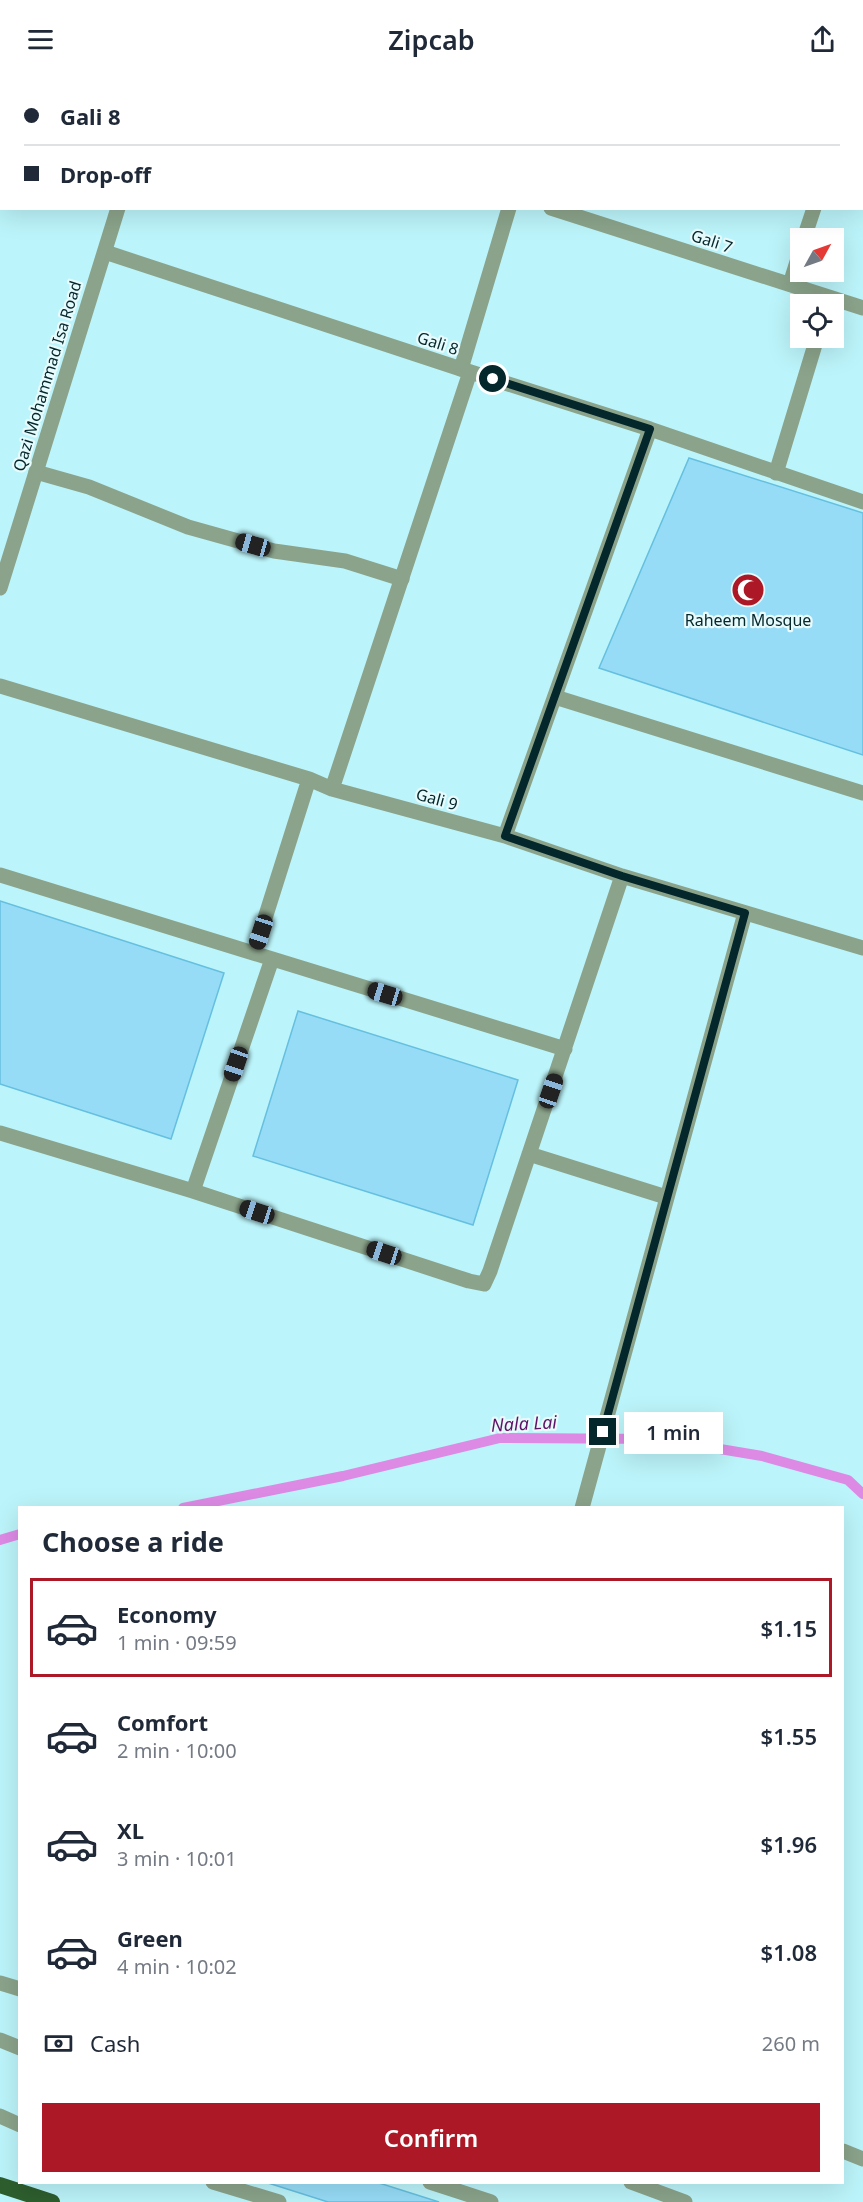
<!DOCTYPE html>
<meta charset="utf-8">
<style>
body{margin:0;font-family:"Noto Sans",sans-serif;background:#f2f2f3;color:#1f2937;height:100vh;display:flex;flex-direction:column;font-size:22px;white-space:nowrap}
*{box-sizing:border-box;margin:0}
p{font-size:20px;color:#747a83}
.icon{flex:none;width:33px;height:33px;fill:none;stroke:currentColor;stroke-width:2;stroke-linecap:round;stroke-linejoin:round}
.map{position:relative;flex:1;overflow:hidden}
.drawer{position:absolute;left:18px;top:1428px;width:826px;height:678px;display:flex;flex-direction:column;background:#fff;border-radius:0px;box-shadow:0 6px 24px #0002}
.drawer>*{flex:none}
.hud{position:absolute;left:0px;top:0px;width:864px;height:132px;box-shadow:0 6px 24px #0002;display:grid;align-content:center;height:132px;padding:0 24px;background:#fff}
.needle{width:39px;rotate:50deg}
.fabs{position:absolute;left:790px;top:150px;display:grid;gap:12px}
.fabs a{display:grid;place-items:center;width:54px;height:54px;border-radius:0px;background:#fff;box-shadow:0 6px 24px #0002;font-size:30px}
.end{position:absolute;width:27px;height:27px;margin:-14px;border:8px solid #04272b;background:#fff;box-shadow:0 0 0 3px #fff}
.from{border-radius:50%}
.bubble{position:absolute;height:42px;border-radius:0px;background:#fff;box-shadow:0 6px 24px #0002;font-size:20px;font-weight:600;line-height:42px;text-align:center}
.car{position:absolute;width:18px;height:36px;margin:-18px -9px;border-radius:8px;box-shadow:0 0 4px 2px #0007;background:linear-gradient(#222 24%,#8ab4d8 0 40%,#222 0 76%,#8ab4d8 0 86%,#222 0)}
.hud b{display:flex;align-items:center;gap:21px;height:57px;font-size:22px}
.hud b+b{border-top:2px solid #e0e1e3}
.hud i{width:15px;height:15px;background:#1f2937}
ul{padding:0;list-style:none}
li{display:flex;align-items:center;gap:18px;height:99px;margin:0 12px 9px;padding:0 12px;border:3px solid transparent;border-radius:0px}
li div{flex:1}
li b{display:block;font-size:22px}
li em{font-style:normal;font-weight:600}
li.current{border-color:#ac1826}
li>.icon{width:54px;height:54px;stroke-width:1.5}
h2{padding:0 24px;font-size:27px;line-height:72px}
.pay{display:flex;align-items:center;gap:15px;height:66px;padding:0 24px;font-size:22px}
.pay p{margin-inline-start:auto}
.primary-button{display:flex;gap:12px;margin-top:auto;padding:12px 24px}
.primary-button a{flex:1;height:69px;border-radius:0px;background:#ac1826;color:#fff;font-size:24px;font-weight:600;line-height:69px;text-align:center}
header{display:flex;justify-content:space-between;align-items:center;height:78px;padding:0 24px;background:#fff;font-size:27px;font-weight:600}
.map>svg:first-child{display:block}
</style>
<header><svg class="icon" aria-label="menu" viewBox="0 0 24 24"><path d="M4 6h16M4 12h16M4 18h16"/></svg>Zipcab<svg class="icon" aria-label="share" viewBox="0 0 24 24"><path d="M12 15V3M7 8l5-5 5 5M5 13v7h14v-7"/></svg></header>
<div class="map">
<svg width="863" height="2124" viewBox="0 0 863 2124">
<rect width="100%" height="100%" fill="#bbf4fa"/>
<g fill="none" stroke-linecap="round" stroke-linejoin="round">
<path stroke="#dd8ae5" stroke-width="10" d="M183 1430 343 1398 500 1360 660 1361 762 1378 848 1402 863 1416
M0 1462 20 1456"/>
</g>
<path fill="#97dcf7" stroke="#65bfdf" stroke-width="1.5" d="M689 380 863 435V677L599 590Z
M0 823 224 895 171 1061 0 1006Z
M298 933 518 1002 473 1147 253 1078Z
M265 2104H376L439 2124H328Z"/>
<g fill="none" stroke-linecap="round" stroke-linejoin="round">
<path stroke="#8ba38a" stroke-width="15" d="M550 2 551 0
M856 2 857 0
M804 160 814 130
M790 206 801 171
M461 291 509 130
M36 394 89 409 188 449 274 473 345 483 402 501
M776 395 817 260
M555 619 863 715
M0 1905 20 1911
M0 1962 20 1970
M0 2038 20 2047
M213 2104 279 2124
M430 2104 491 2124
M631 2104 685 2124"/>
<path stroke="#8ba38a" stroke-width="15" d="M551 130 863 230
M105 174 461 291 650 351 863 424
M0 608 309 701 332 711 505 758 622 798 863 870
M332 711 470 294
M505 758 650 351
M0 797 565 971
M254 875 309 701
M0 1055 193 1113 469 1203 484 1206 490 1193 622 798
M529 1076 666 1119
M193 1113 272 881
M582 1430 745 835
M843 2073 863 2081"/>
<path stroke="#8ba38a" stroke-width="15" d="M157 2V0
M0 510 118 130"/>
<path stroke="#2e5e2e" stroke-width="16" d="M0 2107 52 2124"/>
</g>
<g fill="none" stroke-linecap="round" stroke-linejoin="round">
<path stroke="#04272b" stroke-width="8" d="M493 301 650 351 505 758 622 798 745 835 603 1354"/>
</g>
<defs>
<symbol id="mosque-disc" viewBox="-11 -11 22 22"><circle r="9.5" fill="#ac1826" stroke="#e7fafc"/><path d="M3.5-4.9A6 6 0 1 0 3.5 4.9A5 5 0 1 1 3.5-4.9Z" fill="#fff"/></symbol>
</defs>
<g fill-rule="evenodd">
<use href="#mosque-disc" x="729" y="493" width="38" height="38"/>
</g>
<g text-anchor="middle" stroke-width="4.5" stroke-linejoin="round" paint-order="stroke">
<g font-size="16" fill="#04272b" stroke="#e7fafc">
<text transform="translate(712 163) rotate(18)" y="6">Gali 7</text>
<text transform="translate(438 265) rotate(18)" y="6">Gali 8</text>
<text transform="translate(47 298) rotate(-73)" y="6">Qazi Mohammad Isa Road</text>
<text transform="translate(437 721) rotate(15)" y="6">Gali 9</text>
</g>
<g font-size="16" fill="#04272b" stroke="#e7fafc">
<text x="748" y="548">Raheem Mosque</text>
</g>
<g font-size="18" font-style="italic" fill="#5f1266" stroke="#e7fafc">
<text transform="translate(524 1346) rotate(-3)" y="6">Nala Lai</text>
</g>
</g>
</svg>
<div class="fabs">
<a><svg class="needle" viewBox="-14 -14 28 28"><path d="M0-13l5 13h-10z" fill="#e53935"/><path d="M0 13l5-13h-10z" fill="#747a83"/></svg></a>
<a><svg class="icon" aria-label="locate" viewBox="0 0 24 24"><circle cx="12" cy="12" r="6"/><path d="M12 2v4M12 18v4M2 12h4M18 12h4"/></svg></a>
</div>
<i class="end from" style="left:493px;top:301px"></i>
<i class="end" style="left:603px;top:1354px"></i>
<div class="bubble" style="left:624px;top:1334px;width:99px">1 min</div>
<i class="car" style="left:253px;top:467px;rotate:286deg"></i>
<i class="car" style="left:261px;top:854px;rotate:198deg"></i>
<i class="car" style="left:385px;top:916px;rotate:287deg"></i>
<i class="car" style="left:236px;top:986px;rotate:199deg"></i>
<i class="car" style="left:551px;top:1013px;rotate:19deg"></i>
<i class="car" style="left:257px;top:1134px;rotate:288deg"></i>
<i class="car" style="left:384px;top:1175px;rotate:288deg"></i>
<div class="hud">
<b><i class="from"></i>Gali 8</b>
<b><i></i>Drop-off</b>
</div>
<section class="drawer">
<h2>Choose a ride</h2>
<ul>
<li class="current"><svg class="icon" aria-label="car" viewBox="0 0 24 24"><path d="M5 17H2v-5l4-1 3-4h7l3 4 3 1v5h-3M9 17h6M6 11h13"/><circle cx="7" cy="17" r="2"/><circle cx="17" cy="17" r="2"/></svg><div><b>Economy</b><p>1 min · 09:59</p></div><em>$1.15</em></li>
<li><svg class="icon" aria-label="car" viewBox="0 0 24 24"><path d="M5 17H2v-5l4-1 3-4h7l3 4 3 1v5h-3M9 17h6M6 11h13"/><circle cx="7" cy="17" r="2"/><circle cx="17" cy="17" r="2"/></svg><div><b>Comfort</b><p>2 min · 10:00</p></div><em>$1.55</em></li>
<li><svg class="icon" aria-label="car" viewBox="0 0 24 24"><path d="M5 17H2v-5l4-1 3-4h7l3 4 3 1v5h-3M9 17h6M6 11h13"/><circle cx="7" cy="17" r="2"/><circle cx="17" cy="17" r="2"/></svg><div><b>XL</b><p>3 min · 10:01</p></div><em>$1.96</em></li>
<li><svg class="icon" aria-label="car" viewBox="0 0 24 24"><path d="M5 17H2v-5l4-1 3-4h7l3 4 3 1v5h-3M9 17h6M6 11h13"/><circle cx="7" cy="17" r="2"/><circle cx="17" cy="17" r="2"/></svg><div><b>Green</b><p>4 min · 10:02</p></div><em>$1.08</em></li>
</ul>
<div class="pay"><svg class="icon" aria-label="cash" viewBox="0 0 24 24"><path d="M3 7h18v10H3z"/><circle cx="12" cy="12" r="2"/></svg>Cash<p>260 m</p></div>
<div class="primary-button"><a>Confirm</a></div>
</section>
</div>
